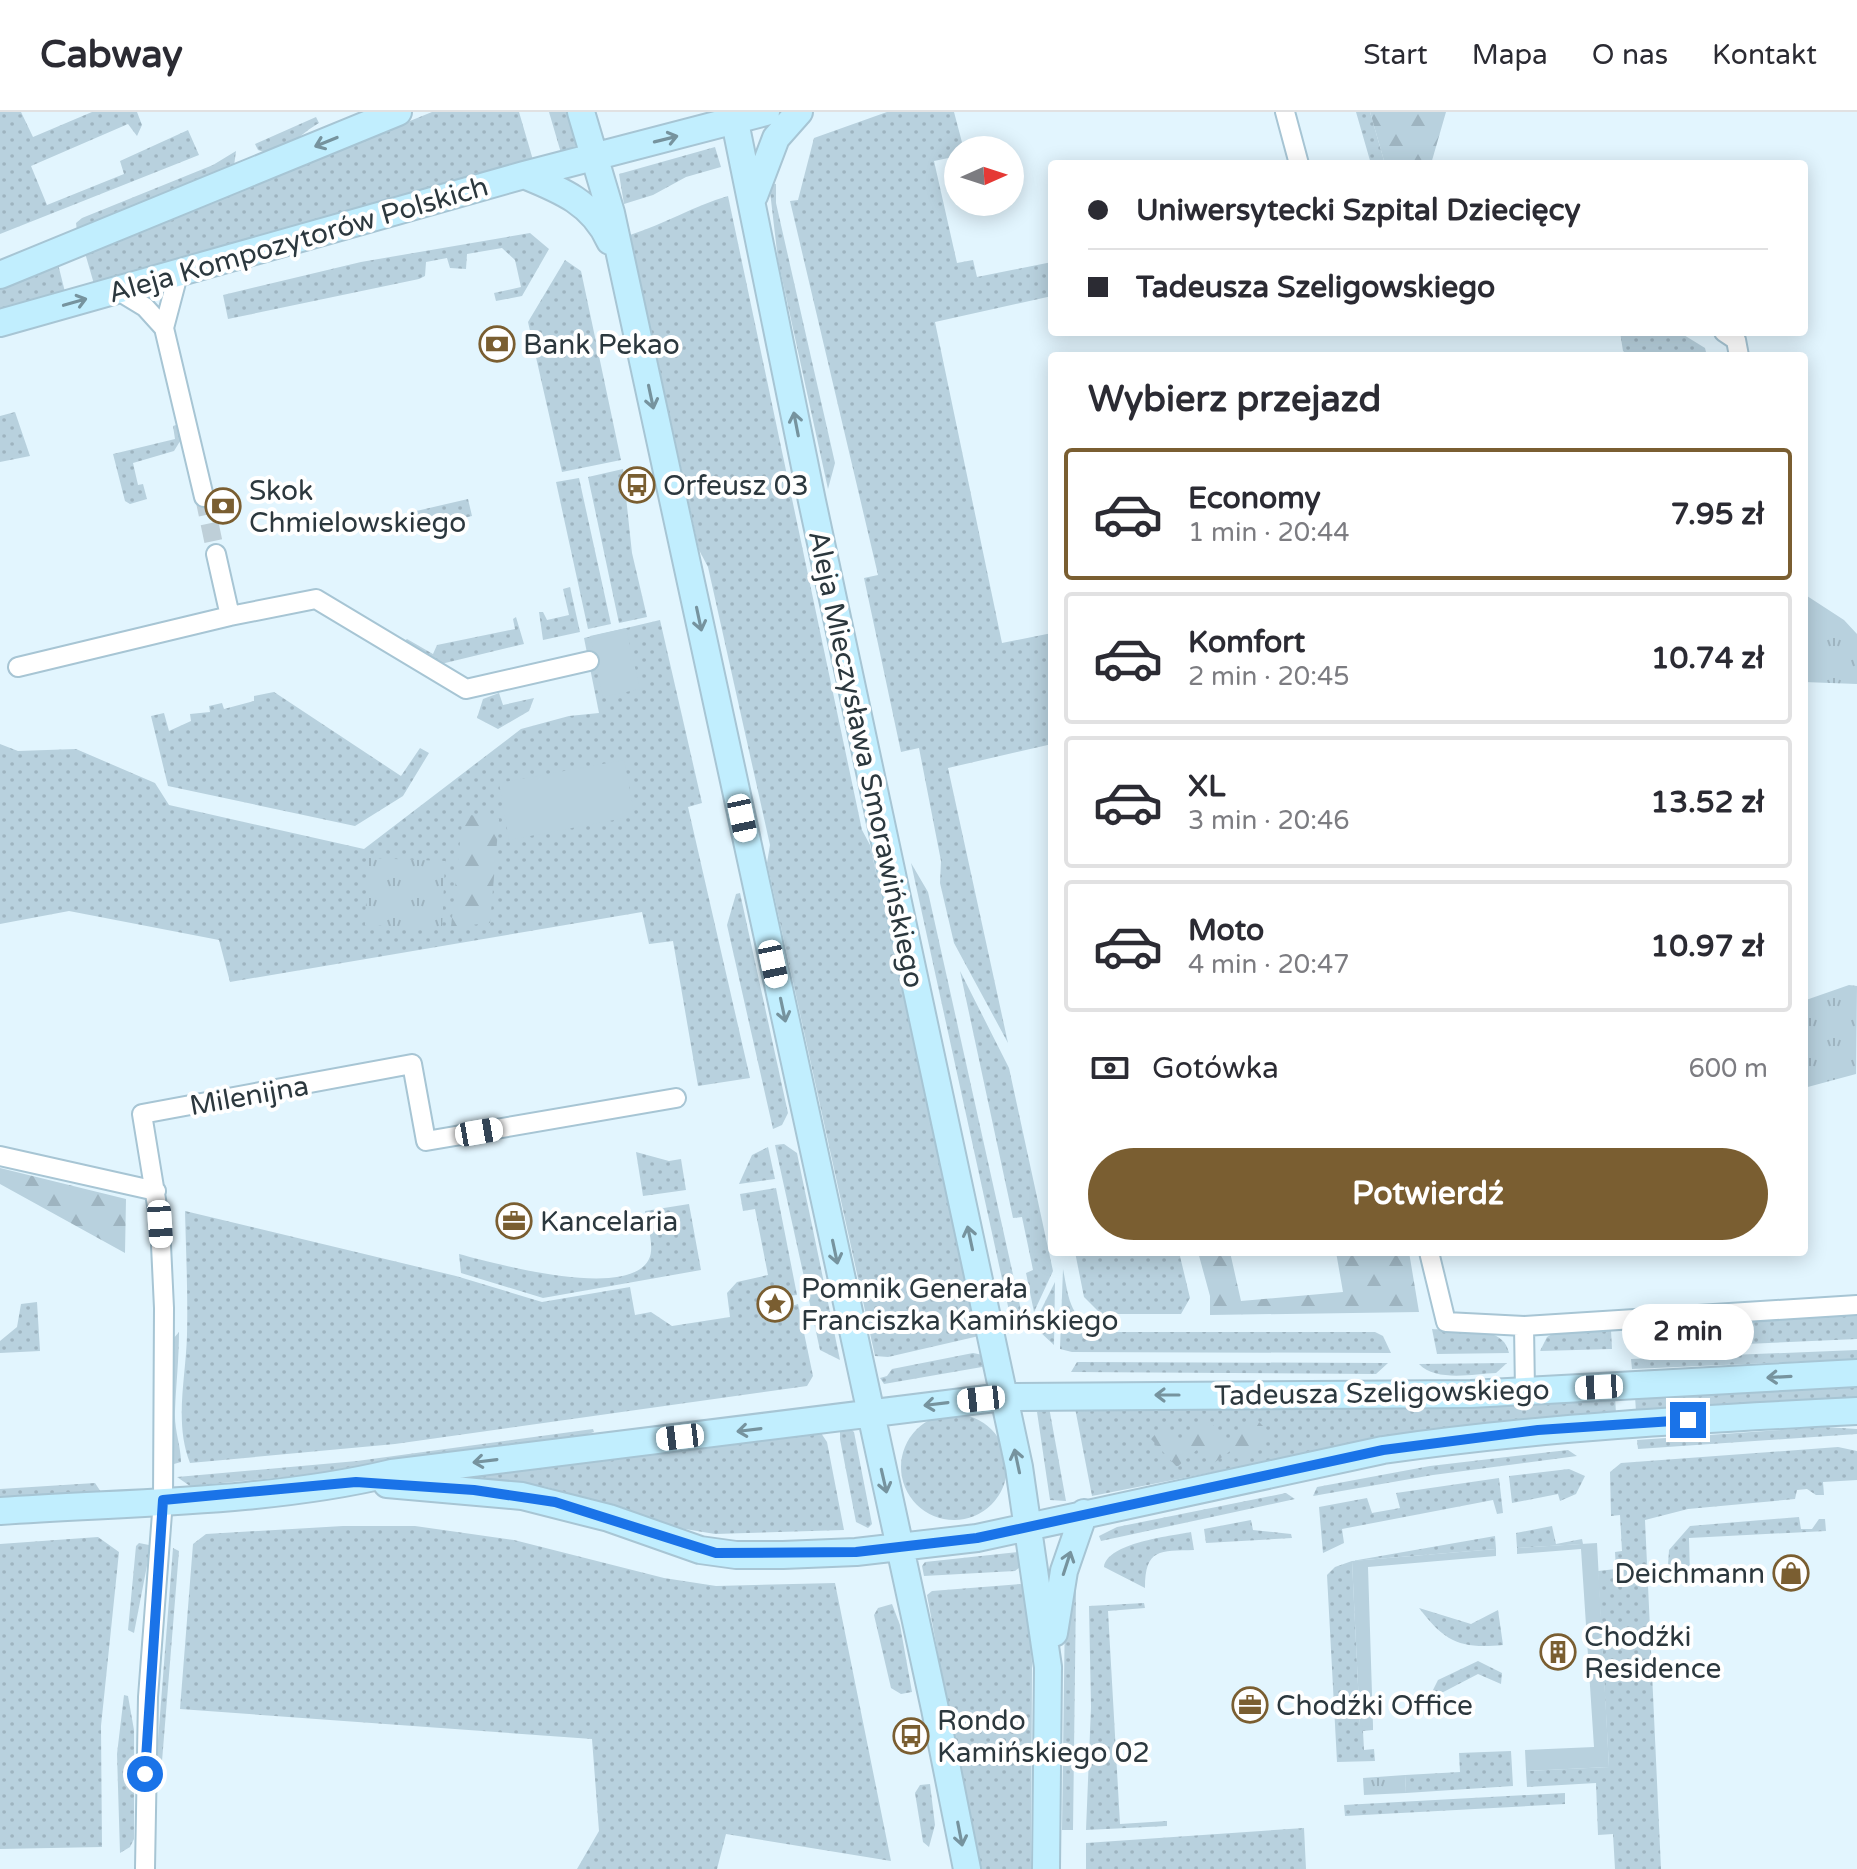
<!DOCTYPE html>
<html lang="pl">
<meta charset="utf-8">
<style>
body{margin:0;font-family:"Varela Round",sans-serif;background:#f2f2f3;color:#2b2b33;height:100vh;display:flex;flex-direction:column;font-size:30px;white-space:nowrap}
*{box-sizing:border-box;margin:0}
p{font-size:26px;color:#7c7c81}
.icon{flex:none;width:44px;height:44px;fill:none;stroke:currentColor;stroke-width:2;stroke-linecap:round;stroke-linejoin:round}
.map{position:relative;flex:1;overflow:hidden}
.side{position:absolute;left:1048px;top:240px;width:760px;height:904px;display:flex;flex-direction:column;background:#fff;border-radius:8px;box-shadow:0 4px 20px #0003}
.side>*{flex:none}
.guide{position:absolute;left:1048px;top:48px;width:760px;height:176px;border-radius:8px;box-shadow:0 4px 20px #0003;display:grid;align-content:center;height:176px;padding:0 40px;background:#fff}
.needle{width:52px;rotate:87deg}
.buttons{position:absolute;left:944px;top:24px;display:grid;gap:16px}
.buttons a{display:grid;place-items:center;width:80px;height:80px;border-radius:50%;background:#fff;box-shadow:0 4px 20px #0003;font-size:40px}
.end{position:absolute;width:36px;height:36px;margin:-18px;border:10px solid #1a73e8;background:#fff;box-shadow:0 0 0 4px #fff}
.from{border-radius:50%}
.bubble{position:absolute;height:56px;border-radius:28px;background:#fff;box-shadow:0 4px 20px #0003;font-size:26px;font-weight:700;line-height:56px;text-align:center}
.car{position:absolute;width:24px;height:48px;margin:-24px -12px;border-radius:10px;box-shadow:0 0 6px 2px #0007;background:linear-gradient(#fff 24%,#345 0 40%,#fff 0 76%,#345 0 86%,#fff 0)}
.guide b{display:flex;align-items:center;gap:28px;height:76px;font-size:30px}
.guide b+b{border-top:2px solid #e1e1e2}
.guide i{width:20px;height:20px;background:#2b2b33}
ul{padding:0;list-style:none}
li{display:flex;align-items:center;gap:24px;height:132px;margin:0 16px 12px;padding:0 24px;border:4px solid #e1e1e2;border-radius:8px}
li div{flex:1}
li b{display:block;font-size:30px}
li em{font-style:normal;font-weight:700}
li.on{border-color:#7a5e31}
li>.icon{width:72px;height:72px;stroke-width:1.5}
h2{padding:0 40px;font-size:36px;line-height:96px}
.pay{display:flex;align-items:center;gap:20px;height:88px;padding:0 40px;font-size:30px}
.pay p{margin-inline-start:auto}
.primary-button{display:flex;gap:16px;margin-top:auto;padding:16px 40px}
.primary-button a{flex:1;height:92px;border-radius:48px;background:#7a5e31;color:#fff;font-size:32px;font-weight:700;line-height:92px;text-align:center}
header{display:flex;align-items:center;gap:48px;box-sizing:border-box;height:112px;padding:0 40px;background:#fff;border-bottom:2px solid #e1e1e2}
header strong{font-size:38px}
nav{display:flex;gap:44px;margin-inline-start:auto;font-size:28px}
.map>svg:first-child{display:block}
</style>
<header>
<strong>Cabway</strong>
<nav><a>Start</a><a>Mapa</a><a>O nas</a><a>Kontakt</a></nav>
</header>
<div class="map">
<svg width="1857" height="1757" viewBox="0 0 1857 1757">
<defs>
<pattern id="grass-dots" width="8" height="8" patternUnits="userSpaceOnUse" patternTransform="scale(2)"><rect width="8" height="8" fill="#b8d1de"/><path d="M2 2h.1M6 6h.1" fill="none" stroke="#9eb4c0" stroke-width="1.8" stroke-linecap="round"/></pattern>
<pattern id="forest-firs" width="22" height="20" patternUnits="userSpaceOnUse" patternTransform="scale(2)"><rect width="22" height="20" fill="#b8d1de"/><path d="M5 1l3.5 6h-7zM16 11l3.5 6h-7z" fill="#9eb4c0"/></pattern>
<pattern id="park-tufts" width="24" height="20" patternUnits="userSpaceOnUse" patternTransform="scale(2)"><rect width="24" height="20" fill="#b8d1de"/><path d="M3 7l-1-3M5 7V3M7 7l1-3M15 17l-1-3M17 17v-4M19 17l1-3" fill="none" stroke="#9eb4c0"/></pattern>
</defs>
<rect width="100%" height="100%" fill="#e2f5fe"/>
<path fill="url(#grass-dots)" d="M0 0H21L33 25 92 0H137L142 13 137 24 128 12 31 54 47 93 124 62 120 49 188 18 199 43 0 122Z
M432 0H519L533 48 94 172 85 141Z
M549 0H567L577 33 561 41Z
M887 0H954L964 38H958V44L934 49 957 151 973 148 977 165 1052 150V184L935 210 1002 531 1052 521V632L948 656 1008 931 954 831 940 771 941 749 919 636 901 640 864 466 878 463 790 89 798 88 814 26Z
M1356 0H1370L1385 52H1371Z
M316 5 319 11C301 21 279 47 258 38L255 32Z
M715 35 721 55 686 65 653 83 624 92 619 62Z
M236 39 234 54 77 119 76 111 82 106 213 53Z
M769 71 776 72V91L835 351 828 377 778 148Z
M728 84 862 718 870 733 979 1224 888 1245 875 1244 767 751 770 733 708 455 699 438 630 123C664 112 694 94 728 84Z
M530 121 549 137 522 184 496 189 494 181 521 175 515 148 502 136 467 142 466 157 450 156 447 146 426 150 425 164 419 167 228 207 223 183 361 150Z
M565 148 581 159 621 348 562 360 528 210Z
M58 152 65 180 0 197V175Z
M1620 220H1679L1705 236 1707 244H1629L1623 239Z
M15 300 30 344 0 350V304Z
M176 313 182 326 174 339 133 351 138 373 143 372 147 387 130 392 125 389 113 342 175 327 173 314Z
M623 357 632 441 647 505 619 511 588 365Z
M579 366 611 512 588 517 556 370Z
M468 387 472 404 426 415 414 409 412 400Z
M570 475 580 520 543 528 539 500H543L547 508 569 503 563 477Z
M516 505 524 532 441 552 403 530 407 527 433 542 437 533 515 517 513 507Z
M660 508 702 691 688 695 750 966 698 974 673 829 649 832 642 800 230 870 219 828 69 799 0 812V632L18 639 76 637 155 671 169 693 364 737 521 617 569 604 599 601 584 526Z
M274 580 401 664 420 636 429 641 403 684 355 714 168 674 151 604 164 601 169 619 191 609 190 602 210 600 209 594 222 591 224 597 254 589V584Z
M499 581 503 593 534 586 529 599 498 617 477 606 483 587Z
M911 751 928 780 1022 1203 1020 1212 1013 1217Z
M740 781 788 1001 782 1013 773 1017 727 813 736 782Z
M960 859 1009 956 1053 1159 1034 1200 1026 1161 1033 1158 1022 1105 1013 1106Z
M784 1032 797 1041 840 1248 820 1238 775 1033Z
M768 1035 775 1067 739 1072 752 1043Z
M636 1040 669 1049 681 1047 686 1078 643 1084Z
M776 1076 797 1183 767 1186 770 1201 798 1192 813 1264 807 1274 395 1332 190 1351C174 1311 186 1265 187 1223 188 1182 186 1140 185 1099L456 1164 542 1190 630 1175 635 1203 651 1200 672 1214 730 1205 727 1181 737 1170 768 1163 755 1097 743 1099 740 1082Z
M689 1092 701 1158 543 1186 461 1161 459 1142C493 1151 629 1189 649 1147 655 1135 647 1112 645 1099Z
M1075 1140H1179L1190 1186 1181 1202H1101L1084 1185Z
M1063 1157C1069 1188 1070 1209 1102 1220H1375L1383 1224 1391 1241 1072 1240 1060 1237Z
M1055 1170 1054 1233 1039 1219 1035 1210Z
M37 1190 40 1239 0 1241V1229L17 1215 21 1192Z
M1857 1203V1227L1631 1237 1630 1216Z
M1432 1217C1455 1219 1504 1211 1509 1241L1437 1242Z
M1611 1218 1612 1237 1540 1239 1547 1225 1556 1220Z
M179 1220C179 1247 176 1273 175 1299 174 1318 181 1334 181 1350L174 1352 173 1227Z
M1857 1238V1247L1632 1257 1631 1247Z
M973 1241 983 1243 982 1255 884 1272 880 1266 887 1264 892 1257Z
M1077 1250 1388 1251 1376 1262 1071 1260Z
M1507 1251 1496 1261C1473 1262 1436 1270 1419 1252Z
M1857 1271V1288L1636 1300 1635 1284Z
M1615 1285 1616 1301 1356 1332 1092 1384 1075 1296Z
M1049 1295 1066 1389 1050 1388 1037 1300Z
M901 1355a53 53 0 1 1 106 0a53 53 0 1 1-106 0Z
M1824 1315 1857 1317V1322L1638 1337 1637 1328Z
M593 1317 594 1320 561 1331 351 1359 190 1374 177 1365 357 1349Z
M850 1317 854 1320 872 1412 868 1416 856 1410 840 1327V1318Z
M821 1321 827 1330 844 1418 715 1422 679 1416 547 1375 471 1364Z
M1838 1335 1857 1339V1368L1823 1370 1824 1383H1816L1807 1377 1797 1378 1795 1387 1688 1397 1645 1408 1661 1757H1615L1613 1722 1598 1723 1596 1671 1527 1675 1526 1659 1609 1655 1598 1459 1616 1457 1615 1440 1622 1439 1620 1403 1611 1404 1610 1360 1621 1351Z
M1568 1338 1577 1344 1433 1363 1313 1384 1317 1375 1430 1354Z
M1569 1357 1585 1364 1576 1382 1560 1389 1558 1382 1512 1391 1509 1364Z
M1499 1366 1503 1401 1497 1402 1493 1388 1342 1417 1344 1431 1323 1441 1319 1395 1367 1386 1372 1401 1400 1396 1396 1381Z
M95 1371 101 1380 0 1387V1377Z
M1286 1381 1295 1387 1101 1429 1099 1424 1117 1415Z
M1799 1405 1801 1417H1812L1819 1407H1825L1826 1419 1689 1426 1690 1465 1667 1469 1669 1438 1690 1414Z
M1251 1408 1253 1418 1291 1422 1292 1426 1206 1431 1204 1417Z
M343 1414H415L514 1428 664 1466 716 1474 835 1471 891 1749 726 1722 717 1757H577L599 1719 592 1627 180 1597 193 1432 206 1422Z
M1552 1414 1556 1432 1582 1427 1583 1432 1517 1436 1516 1421Z
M1191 1420 1194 1438C1160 1439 1145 1436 1145 1476L1104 1455C1107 1431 1170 1424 1191 1420Z
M1495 1424 1496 1437 1352 1449 1360 1614H1373V1618L1363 1619 1364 1638 1374 1637 1375 1649 1337 1650 1327 1463 1335 1455 1352 1449Z
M98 1425 119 1440 101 1614 102 1735 0 1737V1432Z
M139 1431 149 1433 150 1438 134 1521 128 1518 136 1434Z
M173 1436 179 1439 160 1674 155 1667Z
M1018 1440 1020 1455 1015 1459 924 1464 922 1454 925 1450Z
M1071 1469 1076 1479 1073 1718H1062L1065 1497Z
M1020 1472 1027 1474 1032 1551 1031 1757H978L927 1483 932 1479Z
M1144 1491 1145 1496 1108 1499 1120 1712 1167 1709V1714L1086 1718 1091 1595 1089 1494Z
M892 1492 900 1513 912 1580 901 1582 891 1576 874 1503 878 1496Z
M1419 1496 1471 1512 1498 1498 1503 1533C1460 1537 1445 1530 1419 1496Z
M1478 1549 1502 1561 1501 1572 1478 1562 1428 1588 1438 1568Z
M124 1583 128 1584 134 1618V1727L130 1735 120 1741 117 1642Z
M1511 1639 1513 1674 1406 1681 1405 1663 1460 1660 1459 1641Z
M930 1672 935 1713 929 1735 923 1730 915 1681 920 1673Z
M1565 1681V1692L1345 1704 1344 1693Z
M1304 1716 1306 1757H1086V1731Z"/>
<path fill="url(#forest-firs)" d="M1370 0H1446L1431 52H1385Z
M463 702 499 707 490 811 451 815Z
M0 1056 126 1087 125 1141 0 1072Z
M1198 1140H1230L1241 1189 1343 1180 1336 1140H1409L1419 1200 1210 1203V1184Z
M1255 1306 1273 1324 1244 1346 1233 1337 1214 1351 1199 1336 1177 1355 1151 1327 1161 1316 1177 1331 1207 1307 1227 1328Z"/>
<path fill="url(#park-tufts)" d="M1804 482 1844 508 1857 522V572L1804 570Z
M368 746 445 749 442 816 365 813Z
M1849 873 1857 874 1856 962 1804 976 1806 888Z
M1405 1663 1406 1681 1364 1683 1363 1666Z"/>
<path fill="#b8d1de" d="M1816 497 1822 568 1804 570V498Z
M626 516 640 577 603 585 590 524Z
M624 648 635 704 509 728 499 671Z
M1597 1431 1609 1655 1526 1659 1525 1638 1594 1635 1581 1437 1517 1442V1436Z
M1496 1437V1444L1368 1455 1373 1614 1360 1615 1352 1449Z"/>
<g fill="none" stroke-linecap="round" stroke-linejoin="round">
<path stroke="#becfd8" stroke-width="18" stroke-dasharray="18 9" stroke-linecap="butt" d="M204 385 216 442"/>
<defs>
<path id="street" d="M1285 0 1299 52
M117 178 145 195 164 216 204 385
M164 216 179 159
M1724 220 1736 228 1739 244
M230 504 316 487 466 577 589 549
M18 555 230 504 216 442
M0 1044 156 1079
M1429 1140 1446 1210 1524 1214 1857 1193
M1524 1214 1525 1279
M145 1757 148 1585 163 1388 164 1196 160 1112 142 1002 412 952 426 1029 676 986"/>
<path id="secondary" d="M581 0 611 101 935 1597 967 1757
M733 0 812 389 1019 1355 1048 1555 1046 1757
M524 63C561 78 593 91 610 129
M754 84 776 26 799 0
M0 163 398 0
M0 211 524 63 766 0
M387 1372 522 1384 609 1406 700 1438 736 1443H783L856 1440 977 1426 1383 1338C1541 1315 1699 1307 1857 1299
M0 1399C128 1390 267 1391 392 1361L1003 1285 1471 1282 1857 1261
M1054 1521 1064 1459 1084 1401"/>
</defs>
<use href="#street" stroke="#a7c5d4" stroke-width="22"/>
<use href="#secondary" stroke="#a7c5d4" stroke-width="30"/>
<use href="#street" stroke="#fff" stroke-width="18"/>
<use href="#secondary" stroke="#c1eefe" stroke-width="26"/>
</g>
<defs><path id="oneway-shaft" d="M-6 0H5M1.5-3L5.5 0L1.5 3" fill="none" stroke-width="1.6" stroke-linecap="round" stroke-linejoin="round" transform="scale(2)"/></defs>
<g stroke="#76939e">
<use href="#oneway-shaft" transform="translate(666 27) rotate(-14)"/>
<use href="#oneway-shaft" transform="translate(326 30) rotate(158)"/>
<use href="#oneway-shaft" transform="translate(75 190) rotate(-16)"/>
<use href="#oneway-shaft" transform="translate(651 285) rotate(78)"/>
<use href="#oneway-shaft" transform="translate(796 312) rotate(-101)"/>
<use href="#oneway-shaft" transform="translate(699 507) rotate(78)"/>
<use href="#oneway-shaft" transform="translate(783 898) rotate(78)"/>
<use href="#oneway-shaft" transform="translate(970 1126) rotate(-102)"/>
<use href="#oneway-shaft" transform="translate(835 1140) rotate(78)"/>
<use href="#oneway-shaft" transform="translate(1779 1265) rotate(177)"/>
<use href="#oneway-shaft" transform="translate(1167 1283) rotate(180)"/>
<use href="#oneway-shaft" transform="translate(936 1292) rotate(173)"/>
<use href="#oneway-shaft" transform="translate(749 1318) rotate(173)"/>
<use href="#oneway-shaft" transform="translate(485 1349) rotate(173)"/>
<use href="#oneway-shaft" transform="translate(1017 1349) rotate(-102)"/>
<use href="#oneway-shaft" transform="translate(884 1369) rotate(77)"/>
<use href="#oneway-shaft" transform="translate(1067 1451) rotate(-72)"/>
<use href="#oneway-shaft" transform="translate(960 1722) rotate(79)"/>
</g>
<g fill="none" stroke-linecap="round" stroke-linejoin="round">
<path stroke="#1a73e8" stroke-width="10" d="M145 1662 163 1388 356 1370 474 1378 555 1390 716 1441 856 1440 977 1426 1383 1338 1538 1318 1688 1308"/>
</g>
<defs>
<symbol id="bank-ring" viewBox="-11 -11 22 22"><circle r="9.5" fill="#fff" stroke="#7a5e31" stroke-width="1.5"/><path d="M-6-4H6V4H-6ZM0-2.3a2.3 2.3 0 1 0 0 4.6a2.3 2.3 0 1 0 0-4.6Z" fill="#7a5e31"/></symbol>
<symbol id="bus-ring" viewBox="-11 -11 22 22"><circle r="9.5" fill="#fff" stroke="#7a5e31" stroke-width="1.5"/><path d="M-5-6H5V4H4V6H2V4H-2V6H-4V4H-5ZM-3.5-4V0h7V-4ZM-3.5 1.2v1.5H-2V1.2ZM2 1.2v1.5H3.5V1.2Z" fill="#7a5e31"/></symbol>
<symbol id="office-ring" viewBox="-11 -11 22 22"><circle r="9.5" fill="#fff" stroke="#7a5e31" stroke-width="1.5"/><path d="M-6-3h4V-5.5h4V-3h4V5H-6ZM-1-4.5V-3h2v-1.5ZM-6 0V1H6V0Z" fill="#7a5e31"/></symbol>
<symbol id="sight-ring" viewBox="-11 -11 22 22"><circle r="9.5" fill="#fff" stroke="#7a5e31" stroke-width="1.5"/><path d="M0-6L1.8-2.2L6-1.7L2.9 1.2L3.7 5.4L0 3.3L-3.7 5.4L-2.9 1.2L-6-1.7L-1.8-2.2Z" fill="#7a5e31"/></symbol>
<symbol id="shop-ring" viewBox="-11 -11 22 22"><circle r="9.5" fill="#fff" stroke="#7a5e31" stroke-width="1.5"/><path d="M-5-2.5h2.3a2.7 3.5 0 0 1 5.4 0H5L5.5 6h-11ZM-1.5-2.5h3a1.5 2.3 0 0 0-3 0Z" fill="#7a5e31"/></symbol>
<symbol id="building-ring" viewBox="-11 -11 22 22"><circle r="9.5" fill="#fff" stroke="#7a5e31" stroke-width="1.5"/><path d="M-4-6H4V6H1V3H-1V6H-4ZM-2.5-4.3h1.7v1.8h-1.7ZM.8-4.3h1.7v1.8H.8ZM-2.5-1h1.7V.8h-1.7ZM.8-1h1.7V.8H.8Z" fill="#7a5e31"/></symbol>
</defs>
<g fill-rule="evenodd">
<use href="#bank-ring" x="477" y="212" width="40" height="40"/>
<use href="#bus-ring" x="617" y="353" width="40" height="40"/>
<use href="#bank-ring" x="203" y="374" width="40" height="40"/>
<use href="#office-ring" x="494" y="1089" width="40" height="40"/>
<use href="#sight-ring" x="755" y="1172" width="40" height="40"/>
<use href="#shop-ring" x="1771" y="1441" width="40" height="40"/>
<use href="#building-ring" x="1538" y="1520" width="40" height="40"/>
<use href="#office-ring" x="1230" y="1573" width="40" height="40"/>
<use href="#bus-ring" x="891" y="1604" width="40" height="40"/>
</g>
<g text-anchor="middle" stroke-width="8" stroke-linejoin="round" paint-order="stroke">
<g font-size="28" fill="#2c383e" stroke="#fff">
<text transform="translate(298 127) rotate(-16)" y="10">Aleja Kompozytorów Polskich</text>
<text transform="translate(867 647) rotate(78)" y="10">Aleja Mieczysława Smorawińskiego</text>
<text transform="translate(249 983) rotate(-10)" y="10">Milenijna</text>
<text transform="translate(1382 1280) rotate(-1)" y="10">Tadeusza Szeligowskiego</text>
</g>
<g font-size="28" fill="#2c383e" stroke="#fff" text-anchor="start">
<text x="523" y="242">Bank Pekao</text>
<text x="663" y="383">Orfeusz 03</text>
<text x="249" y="388">Skok<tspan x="249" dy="32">Chmielowskiego</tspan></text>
<text x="540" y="1119">Kancelaria</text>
<text x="801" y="1186">Pomnik Generała<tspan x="801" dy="32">Franciszka Kamińskiego</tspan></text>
<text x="1765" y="1471" text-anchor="end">Deichmann</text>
<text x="1584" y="1534">Chodźki<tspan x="1584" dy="32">Residence</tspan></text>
<text x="1276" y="1603">Chodźki Office</text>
<text x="937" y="1618">Rondo<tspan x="937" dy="32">Kamińskiego 02</tspan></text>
</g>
</g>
</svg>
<div class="buttons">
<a><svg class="needle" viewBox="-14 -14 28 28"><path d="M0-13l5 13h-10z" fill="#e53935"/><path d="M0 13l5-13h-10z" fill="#7c7c81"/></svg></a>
</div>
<i class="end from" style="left:145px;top:1662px"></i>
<i class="end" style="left:1688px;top:1308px"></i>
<div class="bubble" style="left:1622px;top:1192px;width:132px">2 min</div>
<i class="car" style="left:742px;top:706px;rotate:168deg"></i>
<i class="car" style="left:773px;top:852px;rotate:168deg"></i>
<i class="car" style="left:479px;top:1020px;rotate:80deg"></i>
<i class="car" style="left:160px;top:1112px;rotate:176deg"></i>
<i class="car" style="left:1599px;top:1275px;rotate:267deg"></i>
<i class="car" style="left:981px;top:1287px;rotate:264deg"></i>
<i class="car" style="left:680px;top:1325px;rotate:263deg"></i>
<div class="guide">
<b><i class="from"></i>Uniwersytecki Szpital Dziecięcy</b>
<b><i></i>Tadeusza Szeligowskiego</b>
</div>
<section class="side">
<h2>Wybierz przejazd</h2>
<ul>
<li class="on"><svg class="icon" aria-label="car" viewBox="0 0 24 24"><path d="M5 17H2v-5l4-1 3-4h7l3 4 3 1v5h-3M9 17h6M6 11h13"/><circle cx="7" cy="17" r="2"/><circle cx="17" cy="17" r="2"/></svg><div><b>Economy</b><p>1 min · 20:44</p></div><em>7.95 zł</em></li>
<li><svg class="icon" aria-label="car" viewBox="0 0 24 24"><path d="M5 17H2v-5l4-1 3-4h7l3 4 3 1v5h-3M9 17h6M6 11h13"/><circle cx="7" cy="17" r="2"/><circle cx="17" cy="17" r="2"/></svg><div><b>Komfort</b><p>2 min · 20:45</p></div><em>10.74 zł</em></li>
<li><svg class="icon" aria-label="car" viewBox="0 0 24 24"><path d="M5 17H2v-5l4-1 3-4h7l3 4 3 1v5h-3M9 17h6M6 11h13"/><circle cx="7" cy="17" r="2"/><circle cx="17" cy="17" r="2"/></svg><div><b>XL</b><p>3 min · 20:46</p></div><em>13.52 zł</em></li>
<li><svg class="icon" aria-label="car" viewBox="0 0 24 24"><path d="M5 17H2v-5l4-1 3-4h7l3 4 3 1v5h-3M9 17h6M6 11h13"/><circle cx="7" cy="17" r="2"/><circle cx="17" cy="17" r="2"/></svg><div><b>Moto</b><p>4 min · 20:47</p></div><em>10.97 zł</em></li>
</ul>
<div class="pay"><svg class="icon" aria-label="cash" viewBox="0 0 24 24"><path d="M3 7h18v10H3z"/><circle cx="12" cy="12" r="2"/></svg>Gotówka<p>600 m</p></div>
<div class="primary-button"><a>Potwierdź</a></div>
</section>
</div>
